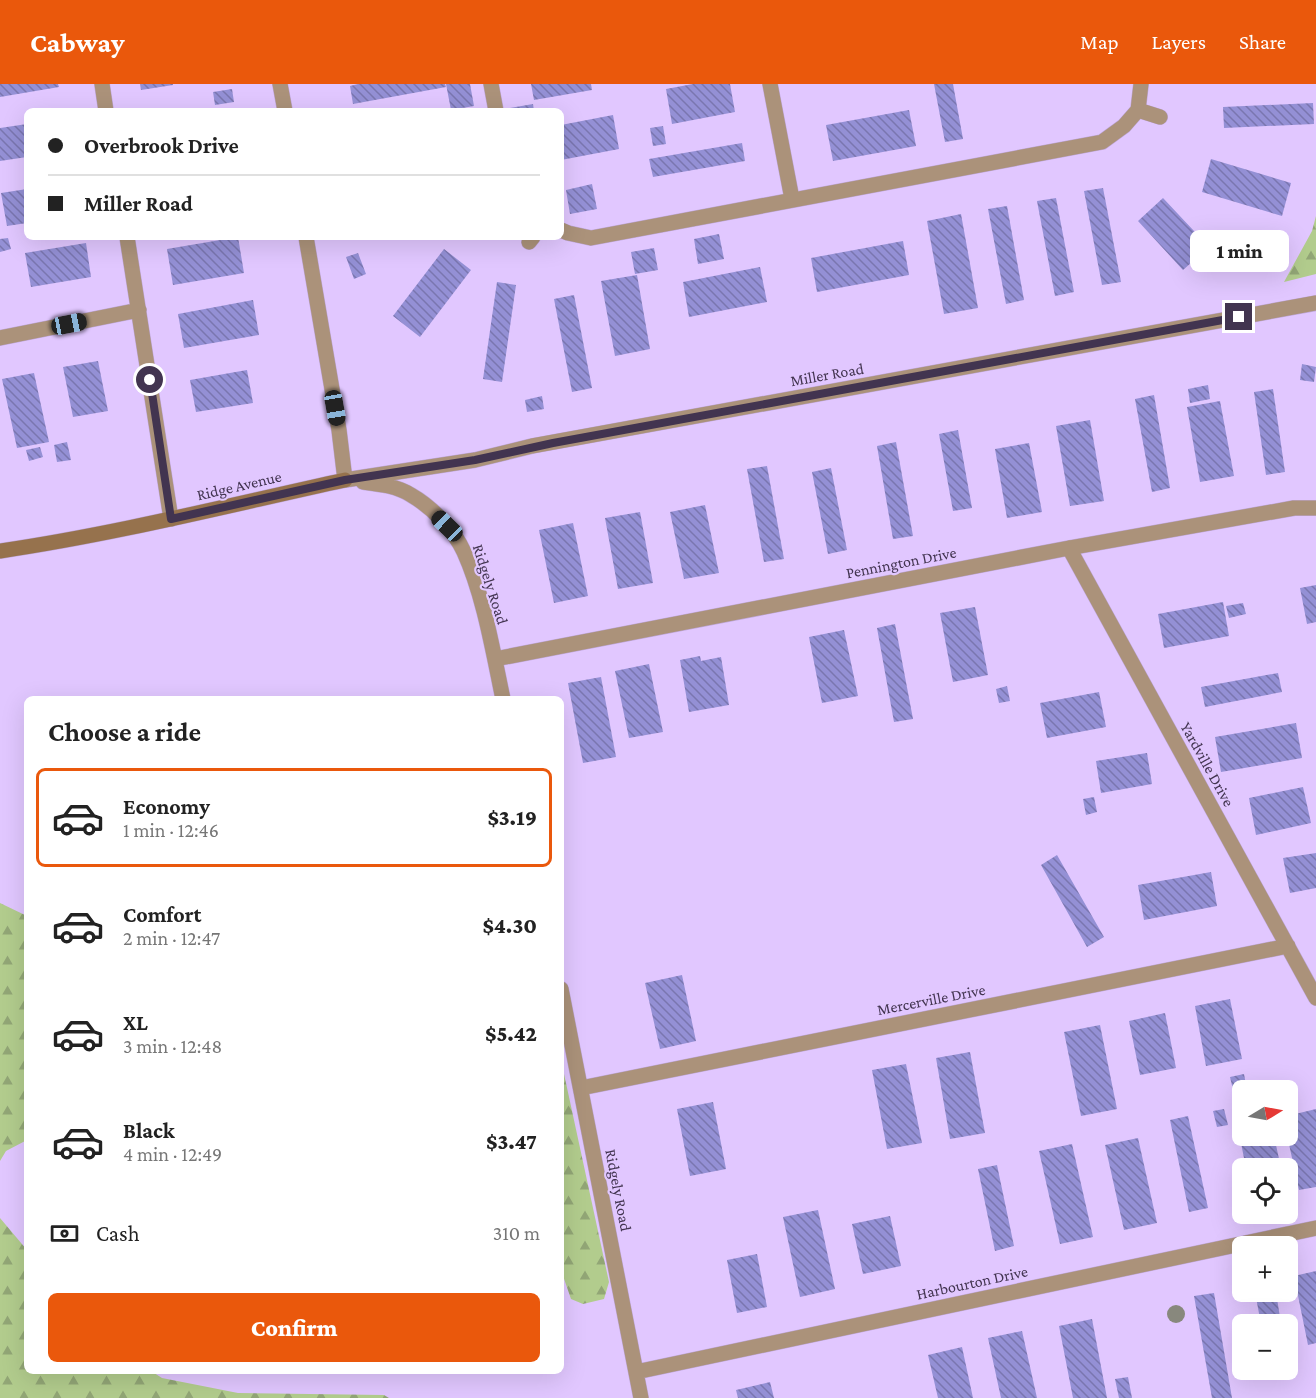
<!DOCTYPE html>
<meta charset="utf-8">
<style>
body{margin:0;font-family:"Crimson Pro",serif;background:#f2f2f2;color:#222;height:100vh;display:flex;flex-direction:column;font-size:22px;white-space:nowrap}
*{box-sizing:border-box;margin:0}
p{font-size:20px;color:#767676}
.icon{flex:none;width:33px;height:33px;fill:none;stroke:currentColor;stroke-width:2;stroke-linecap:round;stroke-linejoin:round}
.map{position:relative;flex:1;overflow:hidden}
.sheet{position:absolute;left:24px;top:612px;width:540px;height:678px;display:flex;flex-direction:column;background:#fff;border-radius:9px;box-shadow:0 6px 24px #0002}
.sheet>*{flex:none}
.guide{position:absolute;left:24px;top:24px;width:540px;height:132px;border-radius:9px;box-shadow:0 6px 24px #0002;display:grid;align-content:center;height:132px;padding:0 24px;background:#fff}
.needle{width:39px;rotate:80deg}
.fabs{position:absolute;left:1232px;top:996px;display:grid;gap:12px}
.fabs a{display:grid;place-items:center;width:66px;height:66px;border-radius:9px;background:#fff;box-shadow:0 6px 24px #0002;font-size:30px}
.end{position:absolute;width:27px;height:27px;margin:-14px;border:8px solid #423450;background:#fff;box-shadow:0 0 0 3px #fff}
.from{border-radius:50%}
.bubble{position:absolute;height:42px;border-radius:9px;background:#fff;box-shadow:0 6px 24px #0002;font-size:20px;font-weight:800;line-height:42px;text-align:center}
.car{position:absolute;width:18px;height:36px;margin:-18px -9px;border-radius:8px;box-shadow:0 0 4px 2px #0007;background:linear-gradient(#222 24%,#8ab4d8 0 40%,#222 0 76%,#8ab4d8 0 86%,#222 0)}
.guide b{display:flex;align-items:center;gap:21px;height:57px;font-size:22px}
.guide b+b{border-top:2px solid #e0e0e0}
.guide i{width:15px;height:15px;background:#222}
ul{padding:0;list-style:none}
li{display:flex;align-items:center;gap:18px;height:99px;margin:0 12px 9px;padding:0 12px;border:3px solid transparent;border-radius:9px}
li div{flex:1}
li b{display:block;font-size:22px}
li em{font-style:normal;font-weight:800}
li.current{border-color:#ea580c}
li>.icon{width:54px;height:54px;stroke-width:1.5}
h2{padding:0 24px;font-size:27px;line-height:72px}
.pay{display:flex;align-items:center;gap:15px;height:66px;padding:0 24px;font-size:22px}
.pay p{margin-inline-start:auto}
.action{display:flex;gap:12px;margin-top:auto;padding:12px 24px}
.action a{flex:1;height:69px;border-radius:9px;background:#ea580c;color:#fff;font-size:24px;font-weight:800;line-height:69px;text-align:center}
header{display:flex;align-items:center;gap:36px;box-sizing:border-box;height:84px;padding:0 30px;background:#ea580c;color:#fff}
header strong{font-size:28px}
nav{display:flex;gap:33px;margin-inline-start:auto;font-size:21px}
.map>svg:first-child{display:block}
</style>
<header>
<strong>Cabway</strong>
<nav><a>Map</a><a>Layers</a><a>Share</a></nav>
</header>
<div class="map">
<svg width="1316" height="1314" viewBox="0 0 1316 1314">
<defs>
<pattern id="forest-firs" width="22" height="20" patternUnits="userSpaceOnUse" patternTransform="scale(1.5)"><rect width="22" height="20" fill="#b2cc8d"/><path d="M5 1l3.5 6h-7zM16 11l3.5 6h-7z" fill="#92a676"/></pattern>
<pattern id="building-back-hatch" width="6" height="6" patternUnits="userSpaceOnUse" patternTransform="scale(1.5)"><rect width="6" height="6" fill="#9490d5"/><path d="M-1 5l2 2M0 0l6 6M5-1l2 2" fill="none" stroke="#7a76af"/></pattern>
</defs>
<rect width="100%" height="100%" fill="#e1c7ff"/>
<path fill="url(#forest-firs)" d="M1316 132V190L1284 198 1312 147Z
M0 819 27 832V1056L6 1067 0 1077Z
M561 976 609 1198 604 1215 583 1220 571 1215 561 1186Z
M0 1134 27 1166V1287H151L162 1294 238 1309 384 1311 389 1314H0Z"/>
<path fill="url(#building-back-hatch)" d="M0 0H58L59 3 0 13Z
M140 0H173V1L141 6Z
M358 0H445L446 3 353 20 350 2Z
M446 0H470L474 22 451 26Z
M531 0H591L592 6 534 16Z
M693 0H730L735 28 672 40 666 5Z
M934 0H953L963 55 945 58Z
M232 5 234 18 215 21 213 8Z
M1313 19 1314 40 1224 44 1223 23Z
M533 20 534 27H511L510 24Z
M909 26 916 62 833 77 826 41Z
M613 31 619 65 561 76V41Z
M27 40V73L0 77V44Z
M663 42 666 60 653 62 650 44Z
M742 59 745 77 653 93 649 75Z
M1211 75 1291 99 1282 132 1202 108Z
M592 100 597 125 570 130 566 106Z
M1103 104 1121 198 1102 201 1084 107Z
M27 105V139L7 142 1 109Z
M1056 114 1074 208 1055 212 1037 117Z
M1163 114 1209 163 1183 186 1138 137Z
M1007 122 1024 216 1006 220 988 125Z
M961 130 978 224 944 230 927 137Z
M719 150 724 175 698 180 694 155Z
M238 153 244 189 173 201 167 165Z
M8 154 11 165 0 168V155Z
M903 157 909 191 817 208 811 174Z
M86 159 91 193 31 203 25 169Z
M654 164 658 186 635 190 631 168Z
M444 165 471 186 420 253 393 232Z
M358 169 366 190 354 195 346 173Z
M760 183 767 218 689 233 683 198Z
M637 191 650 265 615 272 601 197Z
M497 198 516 201 502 298 483 295Z
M574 211 592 304 572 308 554 215Z
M253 216 259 251 184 264 178 230Z
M98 277 108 327 73 333 63 283Z
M1302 280 1316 283 1314 298 1300 296Z
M247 286 253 319 196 328 190 296Z
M34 289 49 358 17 364 2 295Z
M1208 301 1210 315 1190 319 1188 305Z
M1273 305 1285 388 1266 391 1254 308Z
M1154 311 1170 404 1152 408 1135 315Z
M542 312 544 325 527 328 525 316Z
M1220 317 1234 392 1200 398 1187 323Z
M1090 336 1104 417 1070 422 1056 342Z
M958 346 972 424 953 427 939 350Z
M67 358 71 376 57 378 54 361Z
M896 358 913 452 893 455 877 362Z
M1029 359 1042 428 1007 434 995 365Z
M40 363 43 373 29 377 26 366Z
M767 382 784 475 764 478 747 385Z
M831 384 847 466 828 470 812 388Z
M705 421 719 489 684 495 670 428Z
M640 428 653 499 618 505 605 434Z
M573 439 588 512 554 519 539 446Z
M1316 501V538L1307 540 1300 504Z
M1223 518 1229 552 1164 564 1158 530Z
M1243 519 1246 530 1229 534 1226 522Z
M975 523 988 591 953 598 940 529Z
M895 540 913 635 894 638 877 544Z
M844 546 858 612 822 619 809 553Z
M700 572 701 577 721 573 729 621 689 628 680 576Z
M649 580 663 648 629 654 615 587Z
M1278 589 1282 608 1205 623 1201 603Z
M601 593 616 673 583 679 568 599Z
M1007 602 1010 617 999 619 996 605Z
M1099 608 1106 643 1047 654 1040 619Z
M1296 639 1302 674 1221 688 1215 653Z
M1147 669 1152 700 1101 709 1096 677Z
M1303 703 1311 739 1256 751 1249 714Z
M1094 713 1097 728 1086 731 1083 715Z
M1316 769V804L1290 809 1283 774Z
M1057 771 1104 853 1087 863 1041 781Z
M1211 788 1217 822 1144 836 1138 801Z
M682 891 696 957 660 965 645 899Z
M1230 915 1242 975 1206 982 1195 922Z
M1165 929 1176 984 1140 991 1129 937Z
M1100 941 1117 1025 1081 1032 1064 948Z
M970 968 985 1049 950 1055 936 974Z
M906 980 922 1059 887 1065 872 986Z
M1244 990 1247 1006 1234 1010 1230 993Z
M713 1018 726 1085 690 1092 677 1025Z
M1224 1025 1228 1041 1217 1043 1213 1027Z
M1316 1025V1103L1299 1106 1287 1051V1032Z
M1188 1032 1208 1124 1189 1128 1170 1036Z
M1242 1048V1052H1274L1281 1084H1246L1239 1049Z
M1138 1054 1157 1139 1124 1146 1105 1061Z
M1072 1060 1093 1153 1060 1160 1039 1067Z
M997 1081 1014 1162 995 1167 978 1085Z
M818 1126 835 1205 800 1213 783 1133Z
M890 1132 901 1182 863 1190 852 1140Z
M757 1170 767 1223 737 1229 727 1176Z
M1316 1187V1259L1308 1261 1294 1192Z
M1255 1208H1276L1281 1240H1261Z
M1214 1209 1232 1314H1212L1194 1212Z
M1092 1235 1107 1314H1073L1059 1242Z
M1022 1247 1037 1314H1001L988 1254Z
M962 1263 973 1314H938L928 1271Z
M1128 1293 1132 1314H1119L1115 1295Z
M770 1298 774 1314H738L736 1306Z"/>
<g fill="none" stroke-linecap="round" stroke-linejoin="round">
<defs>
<path id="street" d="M102 0 106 27
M280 0 285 27
M491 0 496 27
M770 0 792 115
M1138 26 1160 33
M561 146 568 149 591 154 1102 58 1124 42 1138 26 1141 0
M127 153 171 435
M306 153 339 346 345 396
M529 158 533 153
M0 254 139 226
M345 396 475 376 532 362 1316 219
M363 398C379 400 397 402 411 411 432 423 454 446 464 468 484 512 493 568 503 615
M1069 464 1316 914
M495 575 1069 464 1294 424H1316
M561 905 641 1314
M581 1004 1288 862
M636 1288 1316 1144"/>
<path id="secondary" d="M0 467C116 450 230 421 345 396"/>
</defs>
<use href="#street" stroke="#bea7d8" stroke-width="16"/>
<use href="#secondary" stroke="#bea7d8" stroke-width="16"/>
<use href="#street" stroke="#ab927a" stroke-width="15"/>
<use href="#secondary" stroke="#96724d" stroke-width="15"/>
</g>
<circle fill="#88887d" cx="1176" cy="1230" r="9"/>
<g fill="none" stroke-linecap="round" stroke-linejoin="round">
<path stroke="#423450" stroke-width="8" d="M150 296 171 435 345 396 475 376 553 359 1239 233"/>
</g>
<g text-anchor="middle" stroke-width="4.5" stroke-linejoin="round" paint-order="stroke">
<g font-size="16" fill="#423450" stroke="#e1c7ff">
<text transform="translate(827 290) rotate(-10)" y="6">Miller Road</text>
<text transform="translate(239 401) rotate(-13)" y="6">Ridge Avenue</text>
<text transform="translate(901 478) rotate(-11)" y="6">Pennington Drive</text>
<text transform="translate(491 500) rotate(72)" y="6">Ridgely Road</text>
<text transform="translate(1208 680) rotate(61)" y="6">Yardville Drive</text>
<text transform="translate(931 915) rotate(-11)" y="6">Mercerville Drive</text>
<text transform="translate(619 1106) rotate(79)" y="6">Ridgely Road</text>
<text transform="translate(972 1198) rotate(-12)" y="6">Harbourton Drive</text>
</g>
</g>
</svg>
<div class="fabs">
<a><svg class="needle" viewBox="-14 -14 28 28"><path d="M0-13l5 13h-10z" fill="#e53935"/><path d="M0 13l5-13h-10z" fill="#767676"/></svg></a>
<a><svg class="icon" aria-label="locate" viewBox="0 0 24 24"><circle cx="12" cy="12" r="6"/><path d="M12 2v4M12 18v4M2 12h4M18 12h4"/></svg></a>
<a>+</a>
<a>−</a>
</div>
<i class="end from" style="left:150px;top:296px"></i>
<i class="end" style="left:1239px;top:233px"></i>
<div class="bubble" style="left:1190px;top:146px;width:99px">1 min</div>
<i class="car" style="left:69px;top:240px;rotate:79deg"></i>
<i class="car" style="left:335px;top:324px;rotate:170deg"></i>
<i class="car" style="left:447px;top:442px;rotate:314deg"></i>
<div class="guide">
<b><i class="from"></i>Overbrook Drive</b>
<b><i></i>Miller Road</b>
</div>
<section class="sheet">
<h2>Choose a ride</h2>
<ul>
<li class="current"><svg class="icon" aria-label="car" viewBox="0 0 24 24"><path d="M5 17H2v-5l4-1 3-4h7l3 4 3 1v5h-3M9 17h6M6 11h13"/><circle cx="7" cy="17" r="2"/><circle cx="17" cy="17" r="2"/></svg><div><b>Economy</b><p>1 min · 12:46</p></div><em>$3.19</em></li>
<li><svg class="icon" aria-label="car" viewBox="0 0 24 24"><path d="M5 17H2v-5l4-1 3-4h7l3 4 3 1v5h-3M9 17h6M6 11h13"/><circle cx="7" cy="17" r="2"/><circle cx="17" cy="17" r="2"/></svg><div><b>Comfort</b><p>2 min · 12:47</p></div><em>$4.30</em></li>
<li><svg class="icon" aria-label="car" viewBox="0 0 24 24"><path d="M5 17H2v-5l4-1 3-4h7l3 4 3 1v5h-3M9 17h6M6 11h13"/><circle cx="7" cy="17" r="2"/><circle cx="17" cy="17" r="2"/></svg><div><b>XL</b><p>3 min · 12:48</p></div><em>$5.42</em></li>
<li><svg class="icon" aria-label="car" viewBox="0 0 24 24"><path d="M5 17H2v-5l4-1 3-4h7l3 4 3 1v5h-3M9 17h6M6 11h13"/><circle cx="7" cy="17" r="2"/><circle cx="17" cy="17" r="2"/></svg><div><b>Black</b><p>4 min · 12:49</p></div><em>$3.47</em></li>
</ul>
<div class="pay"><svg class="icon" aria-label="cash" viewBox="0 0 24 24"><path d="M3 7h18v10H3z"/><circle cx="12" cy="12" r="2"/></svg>Cash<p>310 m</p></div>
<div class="action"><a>Confirm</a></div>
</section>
</div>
